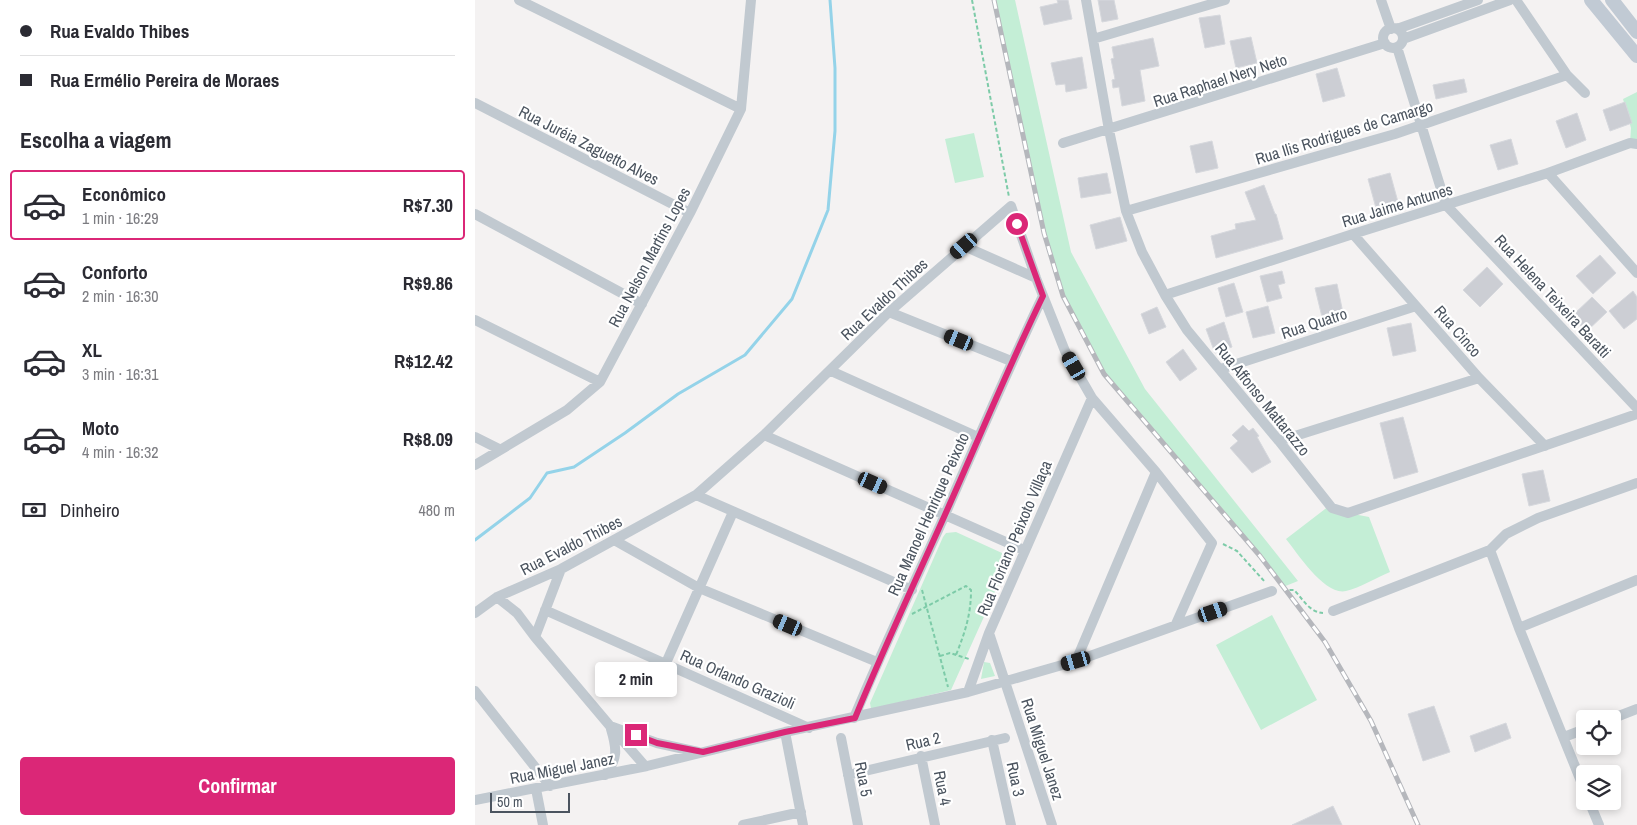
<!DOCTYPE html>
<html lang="pt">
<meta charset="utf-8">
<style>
body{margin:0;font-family:"Archivo Narrow",sans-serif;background:#f2f2f3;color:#2b2b33;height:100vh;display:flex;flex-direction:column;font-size:19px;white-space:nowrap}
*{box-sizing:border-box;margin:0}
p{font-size:16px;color:#7c7c81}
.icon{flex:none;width:28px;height:28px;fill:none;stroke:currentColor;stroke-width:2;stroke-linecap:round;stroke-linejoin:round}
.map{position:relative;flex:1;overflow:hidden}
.panel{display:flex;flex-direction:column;background:#fff;width:475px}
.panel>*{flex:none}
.hud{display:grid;align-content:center;height:110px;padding:0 20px;background:#fff}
.buttons{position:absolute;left:1101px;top:710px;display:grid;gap:10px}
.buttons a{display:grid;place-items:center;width:45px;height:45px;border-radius:5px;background:#fff;box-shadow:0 2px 8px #0003;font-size:25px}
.scale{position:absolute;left:15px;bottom:12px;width:80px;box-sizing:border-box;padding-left:5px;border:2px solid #4b545f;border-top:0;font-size:14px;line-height:18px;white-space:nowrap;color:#4b545f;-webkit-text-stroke:4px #fff;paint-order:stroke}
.end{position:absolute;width:22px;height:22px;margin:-11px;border:6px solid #db2777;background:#fff;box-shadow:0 0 0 2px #fff}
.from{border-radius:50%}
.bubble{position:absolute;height:35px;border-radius:5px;background:#fff;box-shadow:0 2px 8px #0003;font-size:16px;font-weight:800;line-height:35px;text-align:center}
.car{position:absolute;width:15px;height:30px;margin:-15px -8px;border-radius:6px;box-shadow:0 0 4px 1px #0007;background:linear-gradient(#222 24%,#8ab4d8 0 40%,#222 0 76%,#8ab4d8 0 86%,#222 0)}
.hud b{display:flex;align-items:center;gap:18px;height:48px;font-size:19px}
.hud b+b{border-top:1px solid #e1e1e2}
.hud i{width:12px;height:12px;background:#2b2b33}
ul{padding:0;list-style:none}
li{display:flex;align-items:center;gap:15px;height:70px;margin:0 10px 8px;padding:0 10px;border:2px solid transparent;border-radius:5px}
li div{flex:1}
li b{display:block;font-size:19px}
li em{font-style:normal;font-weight:800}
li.active{border-color:#db2777}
li>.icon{width:45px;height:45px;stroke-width:1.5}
h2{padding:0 20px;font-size:22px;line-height:60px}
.pay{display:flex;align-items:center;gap:12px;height:55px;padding:0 20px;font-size:19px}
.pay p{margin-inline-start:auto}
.button{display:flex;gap:10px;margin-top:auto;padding:10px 20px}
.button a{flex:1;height:58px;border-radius:5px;background:#db2777;color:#fff;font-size:20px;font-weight:800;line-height:58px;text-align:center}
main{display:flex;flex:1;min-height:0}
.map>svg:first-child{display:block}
</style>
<main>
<section class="panel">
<div class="hud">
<b><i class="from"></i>Rua Evaldo Thibes</b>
<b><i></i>Rua Ermélio Pereira de Moraes</b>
</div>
<h2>Escolha a viagem</h2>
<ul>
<li class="active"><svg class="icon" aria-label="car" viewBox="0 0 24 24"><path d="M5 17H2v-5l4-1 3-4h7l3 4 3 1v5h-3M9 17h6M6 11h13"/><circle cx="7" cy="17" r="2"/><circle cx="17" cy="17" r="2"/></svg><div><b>Econômico</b><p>1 min · 16:29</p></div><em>R$7.30</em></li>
<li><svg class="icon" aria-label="car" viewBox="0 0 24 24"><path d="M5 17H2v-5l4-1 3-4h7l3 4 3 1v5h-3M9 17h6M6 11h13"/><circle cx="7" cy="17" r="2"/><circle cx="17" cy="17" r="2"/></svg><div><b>Conforto</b><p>2 min · 16:30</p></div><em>R$9.86</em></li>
<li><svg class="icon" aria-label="car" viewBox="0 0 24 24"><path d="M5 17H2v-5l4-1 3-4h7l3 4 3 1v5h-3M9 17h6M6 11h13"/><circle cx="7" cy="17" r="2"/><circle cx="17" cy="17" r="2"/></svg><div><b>XL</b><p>3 min · 16:31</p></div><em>R$12.42</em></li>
<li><svg class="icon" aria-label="car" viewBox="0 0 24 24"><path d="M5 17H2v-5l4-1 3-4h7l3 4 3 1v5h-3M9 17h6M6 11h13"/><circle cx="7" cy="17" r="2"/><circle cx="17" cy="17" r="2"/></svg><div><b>Moto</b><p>4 min · 16:32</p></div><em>R$8.09</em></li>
</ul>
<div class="pay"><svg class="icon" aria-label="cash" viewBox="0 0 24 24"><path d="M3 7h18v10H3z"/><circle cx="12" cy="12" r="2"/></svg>Dinheiro<p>480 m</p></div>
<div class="button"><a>Confirmar</a></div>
</section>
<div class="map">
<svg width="1162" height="825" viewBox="0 0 1162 825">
<rect width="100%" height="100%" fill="#f4f2f2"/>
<path fill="#c4eed6" d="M519 0H540L596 252 670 389 823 581 808 587 785 556 629 374 588 296 569 233Z
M1162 92V144L1155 143 1156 128 1148 99Z
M499 133 509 177 480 183 470 139Z
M854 506 873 513 894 517 915 572C902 577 885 588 871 591 850 596 823 554 811 539Z
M481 532 527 553 534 561 476 690 396 709 395 703 468 537 471 533Z
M797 615 842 700 786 730 741 645Z
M509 662 515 663 520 676 506 679Z"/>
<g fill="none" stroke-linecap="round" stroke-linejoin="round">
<path stroke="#94d3e9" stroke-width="3" d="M0 540 55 498 72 473 99 467 150 433 203 394 270 355 317 299 353 210 360 131V68L355 0"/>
</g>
<path fill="#ccced4" stroke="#d6d8dd" d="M582 0H593L597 19 569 25 565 7 583 3Z
M623 0H639L643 19 627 22Z
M745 15 750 44 730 48 724 18Z
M776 37 782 63 761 68 755 41Z
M678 38 684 66 665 70 670 101 647 106 644 87 638 88 637 80 640 79 636 59 639 58 637 47Z
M607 57 612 88 591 92 590 84 581 85 576 63Z
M862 68 870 96 848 102 841 74Z
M989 79 992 92 961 99 958 85Z
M1150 102 1157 123 1135 131 1128 110Z
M1102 113 1111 140 1091 148 1081 121Z
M1036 139 1043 164 1023 170 1015 145Z
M737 141 743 168 721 173 715 146Z
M632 173 636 193 606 198 603 178Z
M915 173 923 202 901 208 893 179Z
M789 185 800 214H801L808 239 741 258 736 236 761 229 760 224 781 220 770 192Z
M645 217 652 241 621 249 615 225Z
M1125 255 1141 273 1118 294 1101 276Z
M1012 267 1028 284 1005 307 988 290Z
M807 271 810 283 803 285 807 298 792 302 785 276Z
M759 283 768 312 751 317 743 288Z
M862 284 868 313 847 317 840 288Z
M1158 291 1162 297V319L1149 329 1134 311Z
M1117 297 1132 312 1111 332 1097 316Z
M793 306 800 333 778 338 771 312Z
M682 307 691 327 674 334 666 314Z
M749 322 757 347 740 353 731 329Z
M936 323 941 351 918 356 912 328Z
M708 349 722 369 705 381 691 362Z
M928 417 943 472 919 479 905 423Z
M768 425 774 431 778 428 784 436 782 437 796 462 777 473 755 448 763 441 757 435Z
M1068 470 1075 501 1054 506 1047 474Z
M959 706 975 752 948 761 933 714Z
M1031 723 1036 738 1000 752 995 736Z
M858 806 867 825H817Z"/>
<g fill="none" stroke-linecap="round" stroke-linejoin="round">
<path stroke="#7dcba8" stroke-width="2" stroke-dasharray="4 2.5" stroke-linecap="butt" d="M497 0 534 197
M748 544 762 551 790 582
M447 590 473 687
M808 590H819C828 599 834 612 848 613
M437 614 491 586 496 590C496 615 490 632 481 655
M465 656 475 653 494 659"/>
<path stroke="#c1c9d0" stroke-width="10" d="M44 0 266 109
M611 0 634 130 651 211 667 252 690 295 712 330 804 441 857 508 873 513 1162 414
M906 0 916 29
M1041 0 1092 75 1110 93
M908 38a10 10 0 1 1 20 0a10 10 0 1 1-20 0Z
M922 29 1003 0
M618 39 750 0
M928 39 1035 0
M922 47 971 205 1162 408
M0 103 215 213
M588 143 910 43
M1073 173 1162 273
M651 211 920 134 1092 75
M0 214 167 304
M878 234 1004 378 1070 446
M489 246 561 278
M690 295 878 234 1073 173 1155 143 1162 144
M414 312 536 361
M0 320 125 382
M746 369 941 306
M356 371 503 437
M289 435 549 550
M0 437 24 449
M804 441 1004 378
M0 465 92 410 125 382 215 213 266 109 276 0
M221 495 437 590
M139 540 224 588 402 662
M1015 550 1044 628 1110 791
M22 597 42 613 60 637 135 726 182 743 223 752
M70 610 334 728
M858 611 1015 550 1031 534 1063 518 1162 483
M0 613 22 597 86 569 221 495 289 435 414 312 536 206 561 278 590 351 617 398 681 472 737 543 701 624
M1044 628 1162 580
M514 633 577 825
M60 637 86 569
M601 661 681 472
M191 663 258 512
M0 691 75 786
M493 692 514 633 617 398
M379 718C407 650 439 584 469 517 501 443 533 369 568 296
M1136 719 1162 709
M136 727 170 766
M310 732 328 825
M1089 737 1110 729
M366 738 383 825
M517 740 536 825
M446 756 460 825
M130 775C143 759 142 749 136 729
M373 775 530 738
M61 789 68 825
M0 800 172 766 310 732 493 692 601 661 797 591
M1114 801 1124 825
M268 825 326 812"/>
<path stroke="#c1cad4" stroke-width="14" d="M1116 0 1162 56
M1137 0 1162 32"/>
<defs>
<path id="rail" d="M519 0 569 233 588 296 629 374 785 556 850 642 896 721 943 825"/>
</defs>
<use href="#rail" stroke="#b5b7bc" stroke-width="5"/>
<use href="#rail" stroke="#fff" stroke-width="3" stroke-dasharray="9" stroke-linecap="butt"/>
</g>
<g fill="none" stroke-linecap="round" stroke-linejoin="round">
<path stroke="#db2777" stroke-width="6" d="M161 735 182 743 228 752 310 732 380 718C408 650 439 584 469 517 502 443 533 368 568 296L542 224"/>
</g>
<g text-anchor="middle" stroke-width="4.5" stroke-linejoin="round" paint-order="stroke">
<g font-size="16" fill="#4b545f" stroke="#fff">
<text transform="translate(745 80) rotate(-18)" y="6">Rua Raphael Nery Neto</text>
<text transform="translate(869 132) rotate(-17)" y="6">Rua Ilis Rodrigues de Camargo</text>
<text transform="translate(114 145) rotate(27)" y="6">Rua Juréia Zaguetto Alves</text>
<text transform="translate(922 205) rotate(-17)" y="6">Rua Jaime Antunes</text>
<text transform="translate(174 257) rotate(-62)" y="6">Rua Nelson Martins Lopes</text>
<text transform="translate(1078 296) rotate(47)" y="6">Rua Helena Teixeira Baratti</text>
<text transform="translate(409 299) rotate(-43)" y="6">Rua Evaldo Thibes</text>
<text transform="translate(839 323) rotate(-18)" y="6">Rua Quatro</text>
<text transform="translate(983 331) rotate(49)" y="6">Rua Cinco</text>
<text transform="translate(788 399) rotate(51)" y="6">Rua Affonso Mattarazzo</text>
<text transform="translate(453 514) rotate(-66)" y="6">Rua Manoel Henrique Peixoto</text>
<text transform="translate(539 538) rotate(-67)" y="6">Rua Floriano Peixoto Villaça</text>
<text transform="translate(96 545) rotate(-27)" y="6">Rua Evaldo Thibes</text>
<text transform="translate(263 679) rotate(24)" y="6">Rua Orlando Grazioli</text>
<text transform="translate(448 741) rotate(-13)" y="6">Rua 2</text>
<text transform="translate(568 749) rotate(72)" y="6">Rua Miguel Janez</text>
<text transform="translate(87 768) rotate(-11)" y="6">Rua Miguel Janez</text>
<text transform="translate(389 779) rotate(79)" y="6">Rua 5</text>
<text transform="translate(541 779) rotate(78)" y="6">Rua 3</text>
<text transform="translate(468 788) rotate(79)" y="6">Rua 4</text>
</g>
</g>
</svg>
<div class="buttons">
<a><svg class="icon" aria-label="locate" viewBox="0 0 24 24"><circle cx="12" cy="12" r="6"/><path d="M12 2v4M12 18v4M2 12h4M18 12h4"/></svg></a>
<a><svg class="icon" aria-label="layers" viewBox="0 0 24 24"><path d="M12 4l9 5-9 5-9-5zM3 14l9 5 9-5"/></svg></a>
</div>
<div class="scale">50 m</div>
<i class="end from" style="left:542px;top:224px"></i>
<i class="end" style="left:161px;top:735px"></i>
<div class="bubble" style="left:120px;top:662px;width:82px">2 min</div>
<i class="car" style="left:489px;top:246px;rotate:229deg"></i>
<i class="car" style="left:484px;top:340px;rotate:292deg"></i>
<i class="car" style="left:599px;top:366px;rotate:330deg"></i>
<i class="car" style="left:398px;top:483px;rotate:114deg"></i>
<i class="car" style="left:738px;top:612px;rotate:71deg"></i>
<i class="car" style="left:313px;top:625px;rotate:293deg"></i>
<i class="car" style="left:601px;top:661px;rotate:254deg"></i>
</div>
</main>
